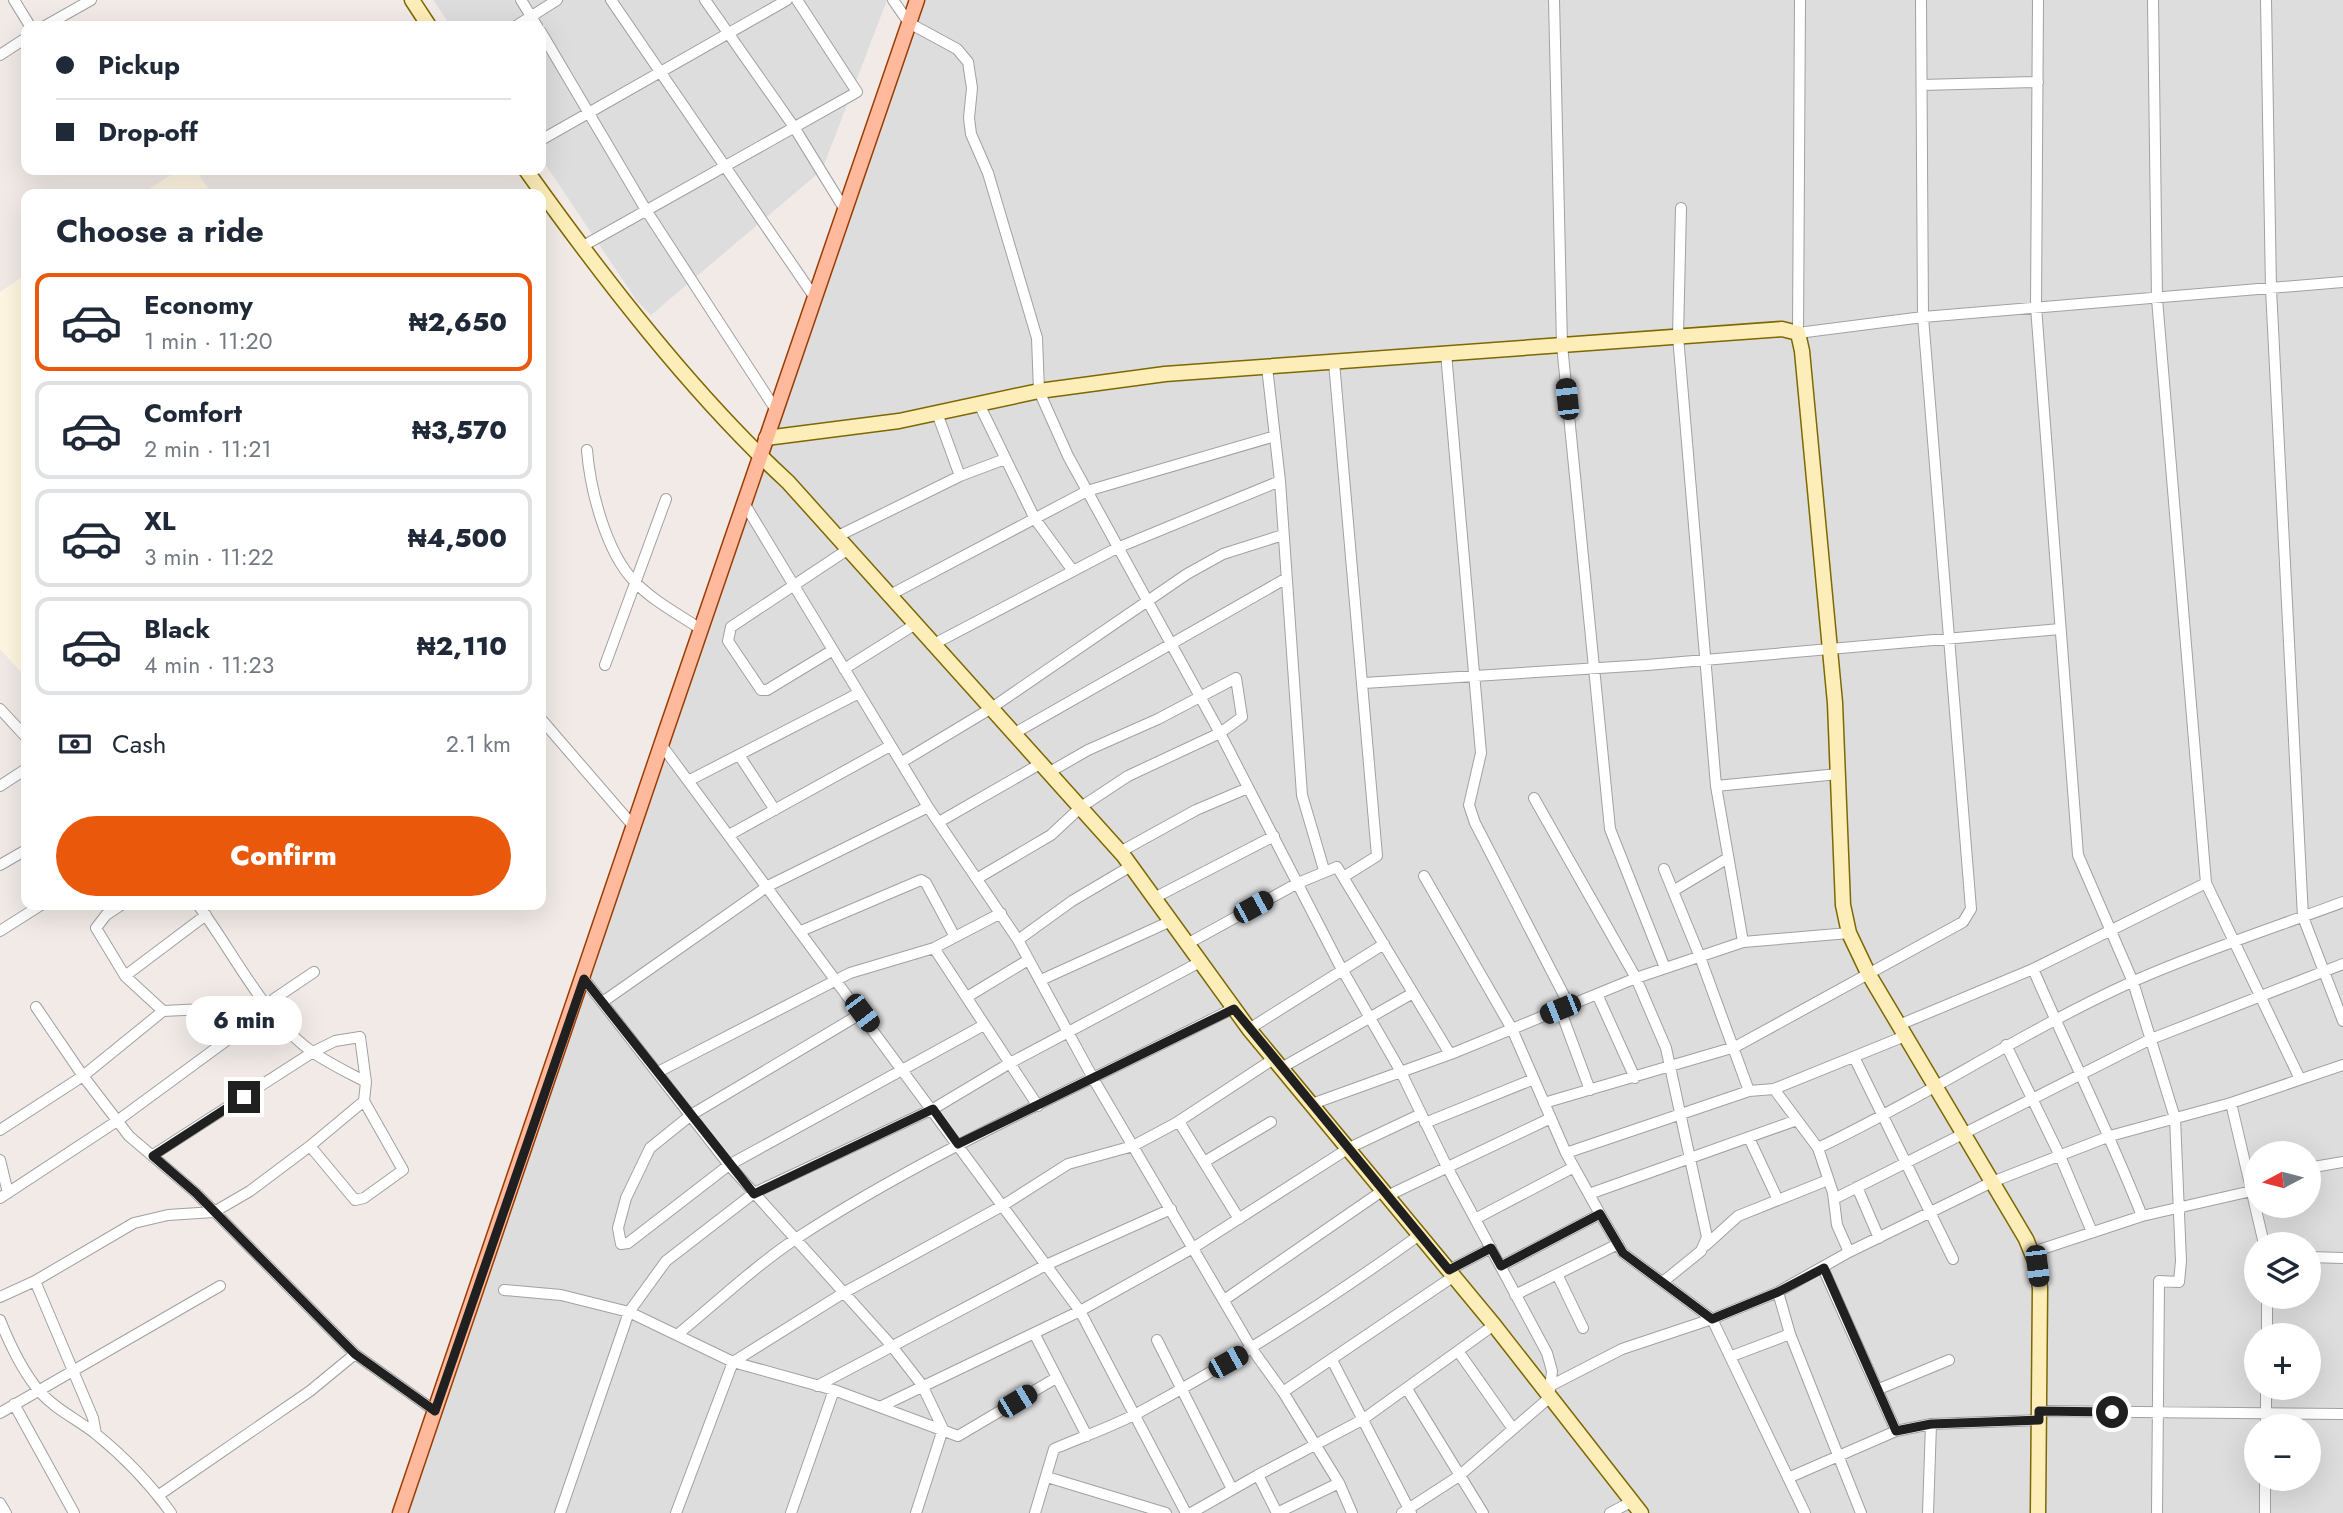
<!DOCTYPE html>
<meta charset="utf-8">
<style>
body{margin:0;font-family:Jost,sans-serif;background:#f2f2f3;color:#1f2937;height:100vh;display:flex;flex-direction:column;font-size:26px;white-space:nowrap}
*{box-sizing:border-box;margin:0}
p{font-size:23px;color:#747a83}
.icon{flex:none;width:38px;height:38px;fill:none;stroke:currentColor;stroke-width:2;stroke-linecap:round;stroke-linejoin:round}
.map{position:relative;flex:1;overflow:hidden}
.side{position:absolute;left:21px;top:189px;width:525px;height:721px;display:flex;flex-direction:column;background:#fff;border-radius:14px;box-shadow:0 7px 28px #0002}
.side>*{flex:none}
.banner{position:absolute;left:21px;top:21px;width:525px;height:154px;border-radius:14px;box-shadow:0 7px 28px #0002;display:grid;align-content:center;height:154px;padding:0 35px;background:#fff}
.needle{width:46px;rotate:263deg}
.tools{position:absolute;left:2244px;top:1141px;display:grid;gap:14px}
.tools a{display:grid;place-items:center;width:77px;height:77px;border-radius:50%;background:#fff;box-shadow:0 7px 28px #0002;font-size:35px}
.end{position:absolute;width:32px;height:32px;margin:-16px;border:9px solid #202020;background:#fff;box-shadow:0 0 0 4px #fff}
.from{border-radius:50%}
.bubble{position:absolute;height:49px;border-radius:24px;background:#fff;box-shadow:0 7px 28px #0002;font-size:23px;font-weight:800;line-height:49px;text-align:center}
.car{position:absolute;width:21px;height:42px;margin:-21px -10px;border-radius:9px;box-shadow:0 0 5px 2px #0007;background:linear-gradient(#222 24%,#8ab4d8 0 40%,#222 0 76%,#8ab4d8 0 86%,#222 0)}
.banner b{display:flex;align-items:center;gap:24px;height:66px;font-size:26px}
.banner b+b{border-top:2px solid #e0e1e3}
.banner i{width:18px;height:18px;background:#1f2937}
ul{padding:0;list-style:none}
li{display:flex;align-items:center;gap:21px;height:98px;margin:0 14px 10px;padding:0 21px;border:4px solid #e0e1e3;border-radius:14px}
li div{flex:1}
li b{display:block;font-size:26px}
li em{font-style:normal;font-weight:800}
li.selected{border-color:#ea580c}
li>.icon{width:63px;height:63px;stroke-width:1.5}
h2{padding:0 35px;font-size:32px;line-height:84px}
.pay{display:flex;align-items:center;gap:18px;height:77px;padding:0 35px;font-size:26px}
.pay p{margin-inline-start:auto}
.action{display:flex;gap:14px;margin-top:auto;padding:14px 35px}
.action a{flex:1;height:80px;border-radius:42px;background:#ea580c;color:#fff;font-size:28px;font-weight:800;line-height:80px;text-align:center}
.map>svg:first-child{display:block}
</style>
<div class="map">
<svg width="2343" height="1513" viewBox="0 0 2343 1513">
<rect width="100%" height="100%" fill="#f1eae6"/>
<path fill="#dedddd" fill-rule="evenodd" d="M433 0H887L822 170 651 315 637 301 541 158V26H451Z
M925 0H2343V1513H407ZM2256 1153H2308V1206H2256ZM2256 1244H2308V1297H2256ZM2256 1335H2308V1388H2256ZM2256 1426H2308V1479H2256Z"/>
<path fill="#fff7e1" d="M178 170H195L212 194H142Z
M26 274V678L0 649V292Z"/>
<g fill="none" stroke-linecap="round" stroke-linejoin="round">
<defs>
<path id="street" d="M14 0 30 26
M521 0 537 26
M611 0 813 295
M705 0 794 127 845 210
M893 0 909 23 957 49 968 62 972 88 969 118 971 134 988 173 1037 338 1039 391 1068 456 1220 733 1339 964 1401 1072 1446 1165 1547 1353 1552 1371 1549 1398 1459 1476 1402 1513
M1554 0 1562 345 1610 829 1665 968
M1800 0 1798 333 1923 317 2343 282
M2038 0 2036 307 2078 855 2133 982 2175 1118 2181 1261 2179 1282 2159 1281 2157 1513
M2153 0 2157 299 2206 883 2300 1079
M2266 0 2271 289 2303 917 2343 1021
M45 26 91 0
M516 26 557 0
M541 32 646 210 776 410
M0 55 26 38
M1922 85 2038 82
M541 140 787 0
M1681 208 1678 336 1716 786 1743 942
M583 246 857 92 797 0
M1446 353 1481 753 1469 805 1475 823 1569 1005
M1334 362 1377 856 1345 876
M1267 367 1280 481 1302 795 1324 870
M979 404 1035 519 1073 571
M937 413 960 476
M587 450C590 489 606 553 635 582 653 601 680 615 702 630
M744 503 928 807 1018 940 1094 1080 1252 1349 1283 1392 1339 1483 1352 1513
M836 537 960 476 1005 459
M888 596 1087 491 1275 436
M932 645 1117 548 1280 481
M833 650 767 690H761L728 641 731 627 847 550
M605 665 666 499
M844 669 914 625
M1364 683 1647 665 2060 629
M0 709 26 737
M541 719 635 828
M1013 734 1285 579
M663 747 1080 1311 1186 1513
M739 755 775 810
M902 762 990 709 1187 574 1223 554 1283 535
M688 781 859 693
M0 786 26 769
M1716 786 1838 774
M1534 798 1636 978 1666 1048 1707 1237 1701 1251 1664 1281
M939 822 1040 764
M729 835 890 746
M1120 852 1196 810 1248 788
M0 865 26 850
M1664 869 1700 957 1749 1091
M1424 876 1512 1029 1566 1153 1600 1214 1623 1253 1712 1319 1805 1513
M978 878 1051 835 1081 807 1128 776 1220 733 1242 717 1236 678 1158 719 1088 750 1048 773
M1673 891 1728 858
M1154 898 1274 836
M121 905 106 915 96 928 125 976 163 1011
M198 905C233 951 265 1020 314 1053 330 1064 349 1073 366 1082
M0 931 41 905
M801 931 921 880 926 883 955 937
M1018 940 1072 901 1131 866
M1187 944 1298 883 1337 867 1450 1054
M934 948 1038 1106
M2033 969C2069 1052 2109 1132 2142 1216
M125 976 206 915
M584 979 729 1165 891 1345 922 1385 943 1429 916 1513
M1041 980 1171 921
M1597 994 1635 1078
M967 997 1028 960
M604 1001 768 886 928 807
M36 1007 83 1076 129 1136 196 1193 355 1354 435 1411
M1560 1009 1590 1090
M862 1013 691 1115 650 1148 626 1198 618 1228 621 1244 628 1243 729 1165 984 1025
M1899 1025 2033 969 2206 883
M1249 1029 1384 944
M2006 1045 2060 1156 2092 1232
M1854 1057 1953 1259
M1283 1067 1413 993
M658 1072 850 973 934 948 1001 913
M1774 1089 1818 1148 1833 1193 1837 1225 1849 1252
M1544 1103 1735 1047 1963 922 1971 909 1923 317 1921 0
M2231 1103 2264 1244
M1312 1104 1456 1052 1636 978 1743 942 1849 933
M1176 1123 1181 1125 1239 1219
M1425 1123 1534 1079
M0 1130 83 1076 163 1011 267 1006
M1749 1138 1777 1198
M1818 1148C1926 1097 2025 1030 2134 981 2202 951 2273 928 2343 902
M1566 1153 1749 1091 1774 1089 1905 1036
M153 1155 313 1052 335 1041 360 1037 366 1082 364 1101 403 1170 364 1198 355 1200 310 1146
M0 1160 8 1193
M1204 1162 1271 1122
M2308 1168 2343 1162
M1857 1187 1879 1238
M1589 1194 1797 1120
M1387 1196 1551 1118
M0 1198 117 1121 249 1024 274 999 314 972
M1834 1199 2151 1039 2343 964
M1475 1219 1574 1167
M1706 1245 1738 1216 1828 1180
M2033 1252 2142 1216 2256 1190
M2308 1257 2343 1258
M1501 1266 1600 1214
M1823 1268 1896 1431
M1449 1270 1491 1248
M1557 1274 1583 1328
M35 1281 93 1418 96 1434
M504 1290 561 1295 629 1312 733 1362 834 1390 958 1436 1056 1378
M1778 1292 1790 1334 1861 1513
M1515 1295 1618 1244
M0 1297 35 1281 134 1223 168 1215 214 1212 250 1191 310 1146 364 1101
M1224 1300 1382 1191
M0 1320C10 1345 22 1371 40 1392 56 1410 77 1419 96 1434 123 1456 151 1485 171 1513
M677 1335C716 1303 755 1266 797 1238 935 1148 1088 1083 1234 1008
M1035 1335 1087 1436
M2267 1335V1297
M1157 1340 1232 1489
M1458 1351 1513 1429
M1732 1356 1790 1334
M1332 1360 1411 1513
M817 1386 1046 1265 1171 1209
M1550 1386 1622 1349 1712 1319 1778 1292 1849 1252 1992 1182 2110 1136 2231 1103 2343 1065
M1407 1389 1483 1513
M1879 1389 1949 1360
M1283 1392 1454 1276
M14 1404 74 1513
M880 1407 1080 1311 1193 1248 1349 1148 1421 1114
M2039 1411 2343 1414
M0 1413 220 1286
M2266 1426V1388
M1047 1477 1166 1513
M1788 1478 1896 1431 1931 1424 2039 1420
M159 1495 310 1391 355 1354
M0 1503 6 1513
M560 1513 629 1312 666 1261 754 1193 933 1109 1010 1063 1200 962
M676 1513 733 1362 845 1292 1002 1206 1068 1164 1133 1146 1176 1123 1275 1058
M791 1513 834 1390
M1035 1513 1054 1449C1082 1437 1111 1427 1138 1413 1236 1360 1328 1301 1418 1236
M1191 1513 1258 1475
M1277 1513 1258 1475 1362 1420 1494 1325
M1277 1513 1339 1483
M1610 1513 1631 1502
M1928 1513 1931 1424
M2265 1513V1479"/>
<path id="secondary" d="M412 0 429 26
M526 170C601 275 693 395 788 482L1123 855 1249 1029 1494 1325 1641 1513
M766 438 899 421 1039 391 1165 374 1782 329 1798 333 1802 351 1835 703 1843 905 1849 933 1868 973 2026 1239 2037 1266 2040 1288 2038 1513"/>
<path id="primary" d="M400 1513C573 1009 741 503 917 0"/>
</defs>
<use href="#street" stroke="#a1a1a1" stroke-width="12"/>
<use href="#secondary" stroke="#7e6800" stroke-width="17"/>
<use href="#primary" stroke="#9c3c00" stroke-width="17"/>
<use href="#street" stroke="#fff" stroke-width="10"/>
<use href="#secondary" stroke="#fdedb8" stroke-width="14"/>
<use href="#primary" stroke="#ffb99d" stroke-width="14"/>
</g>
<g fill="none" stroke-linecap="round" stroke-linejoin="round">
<path stroke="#202020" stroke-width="9" d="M244 1097 153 1156 196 1193 355 1354 435 1411 584 979 754 1194 933 1109 958 1144 1234 1009 1449 1270 1491 1248 1501 1266 1600 1214 1623 1253 1712 1319 1778 1292 1824 1268 1896 1431 1931 1424 2039 1420V1411L2112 1412"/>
</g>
</svg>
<div class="tools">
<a><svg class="needle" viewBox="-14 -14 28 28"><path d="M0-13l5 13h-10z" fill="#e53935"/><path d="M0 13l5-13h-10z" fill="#747a83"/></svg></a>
<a><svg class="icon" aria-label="layers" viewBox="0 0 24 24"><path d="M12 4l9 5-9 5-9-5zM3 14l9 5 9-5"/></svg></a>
<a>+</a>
<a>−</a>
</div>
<i class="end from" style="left:2112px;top:1412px"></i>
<i class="end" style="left:244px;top:1097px"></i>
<div class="bubble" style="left:186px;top:996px;width:116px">6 min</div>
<i class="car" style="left:1567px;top:399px;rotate:354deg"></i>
<i class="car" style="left:1253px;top:907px;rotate:61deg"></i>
<i class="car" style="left:1560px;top:1009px;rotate:248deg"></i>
<i class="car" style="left:862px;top:1013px;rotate:143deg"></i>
<i class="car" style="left:2037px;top:1266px;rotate:173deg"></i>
<i class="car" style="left:1228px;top:1362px;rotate:61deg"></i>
<i class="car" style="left:1017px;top:1401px;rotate:59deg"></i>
<div class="banner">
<b><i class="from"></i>Pickup</b>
<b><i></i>Drop-off</b>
</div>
<section class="side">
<h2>Choose a ride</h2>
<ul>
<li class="selected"><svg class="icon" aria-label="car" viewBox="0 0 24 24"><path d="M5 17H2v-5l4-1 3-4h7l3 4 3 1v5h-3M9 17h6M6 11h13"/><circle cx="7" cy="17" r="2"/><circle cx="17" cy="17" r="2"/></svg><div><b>Economy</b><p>1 min · 11:20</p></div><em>₦2,650</em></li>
<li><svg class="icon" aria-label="car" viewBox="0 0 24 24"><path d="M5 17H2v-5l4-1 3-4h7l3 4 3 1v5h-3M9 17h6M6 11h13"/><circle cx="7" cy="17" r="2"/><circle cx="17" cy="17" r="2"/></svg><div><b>Comfort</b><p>2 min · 11:21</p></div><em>₦3,570</em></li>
<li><svg class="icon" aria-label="car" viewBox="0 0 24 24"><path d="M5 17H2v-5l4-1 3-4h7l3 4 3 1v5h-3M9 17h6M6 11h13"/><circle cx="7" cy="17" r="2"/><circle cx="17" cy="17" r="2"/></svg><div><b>XL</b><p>3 min · 11:22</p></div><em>₦4,500</em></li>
<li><svg class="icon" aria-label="car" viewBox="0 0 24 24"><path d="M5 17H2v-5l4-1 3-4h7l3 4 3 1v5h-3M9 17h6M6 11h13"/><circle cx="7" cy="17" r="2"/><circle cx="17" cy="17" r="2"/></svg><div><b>Black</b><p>4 min · 11:23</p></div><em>₦2,110</em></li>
</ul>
<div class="pay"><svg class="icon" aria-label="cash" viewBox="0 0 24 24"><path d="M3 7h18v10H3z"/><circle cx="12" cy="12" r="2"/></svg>Cash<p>2.1 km</p></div>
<div class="action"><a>Confirm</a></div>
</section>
</div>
